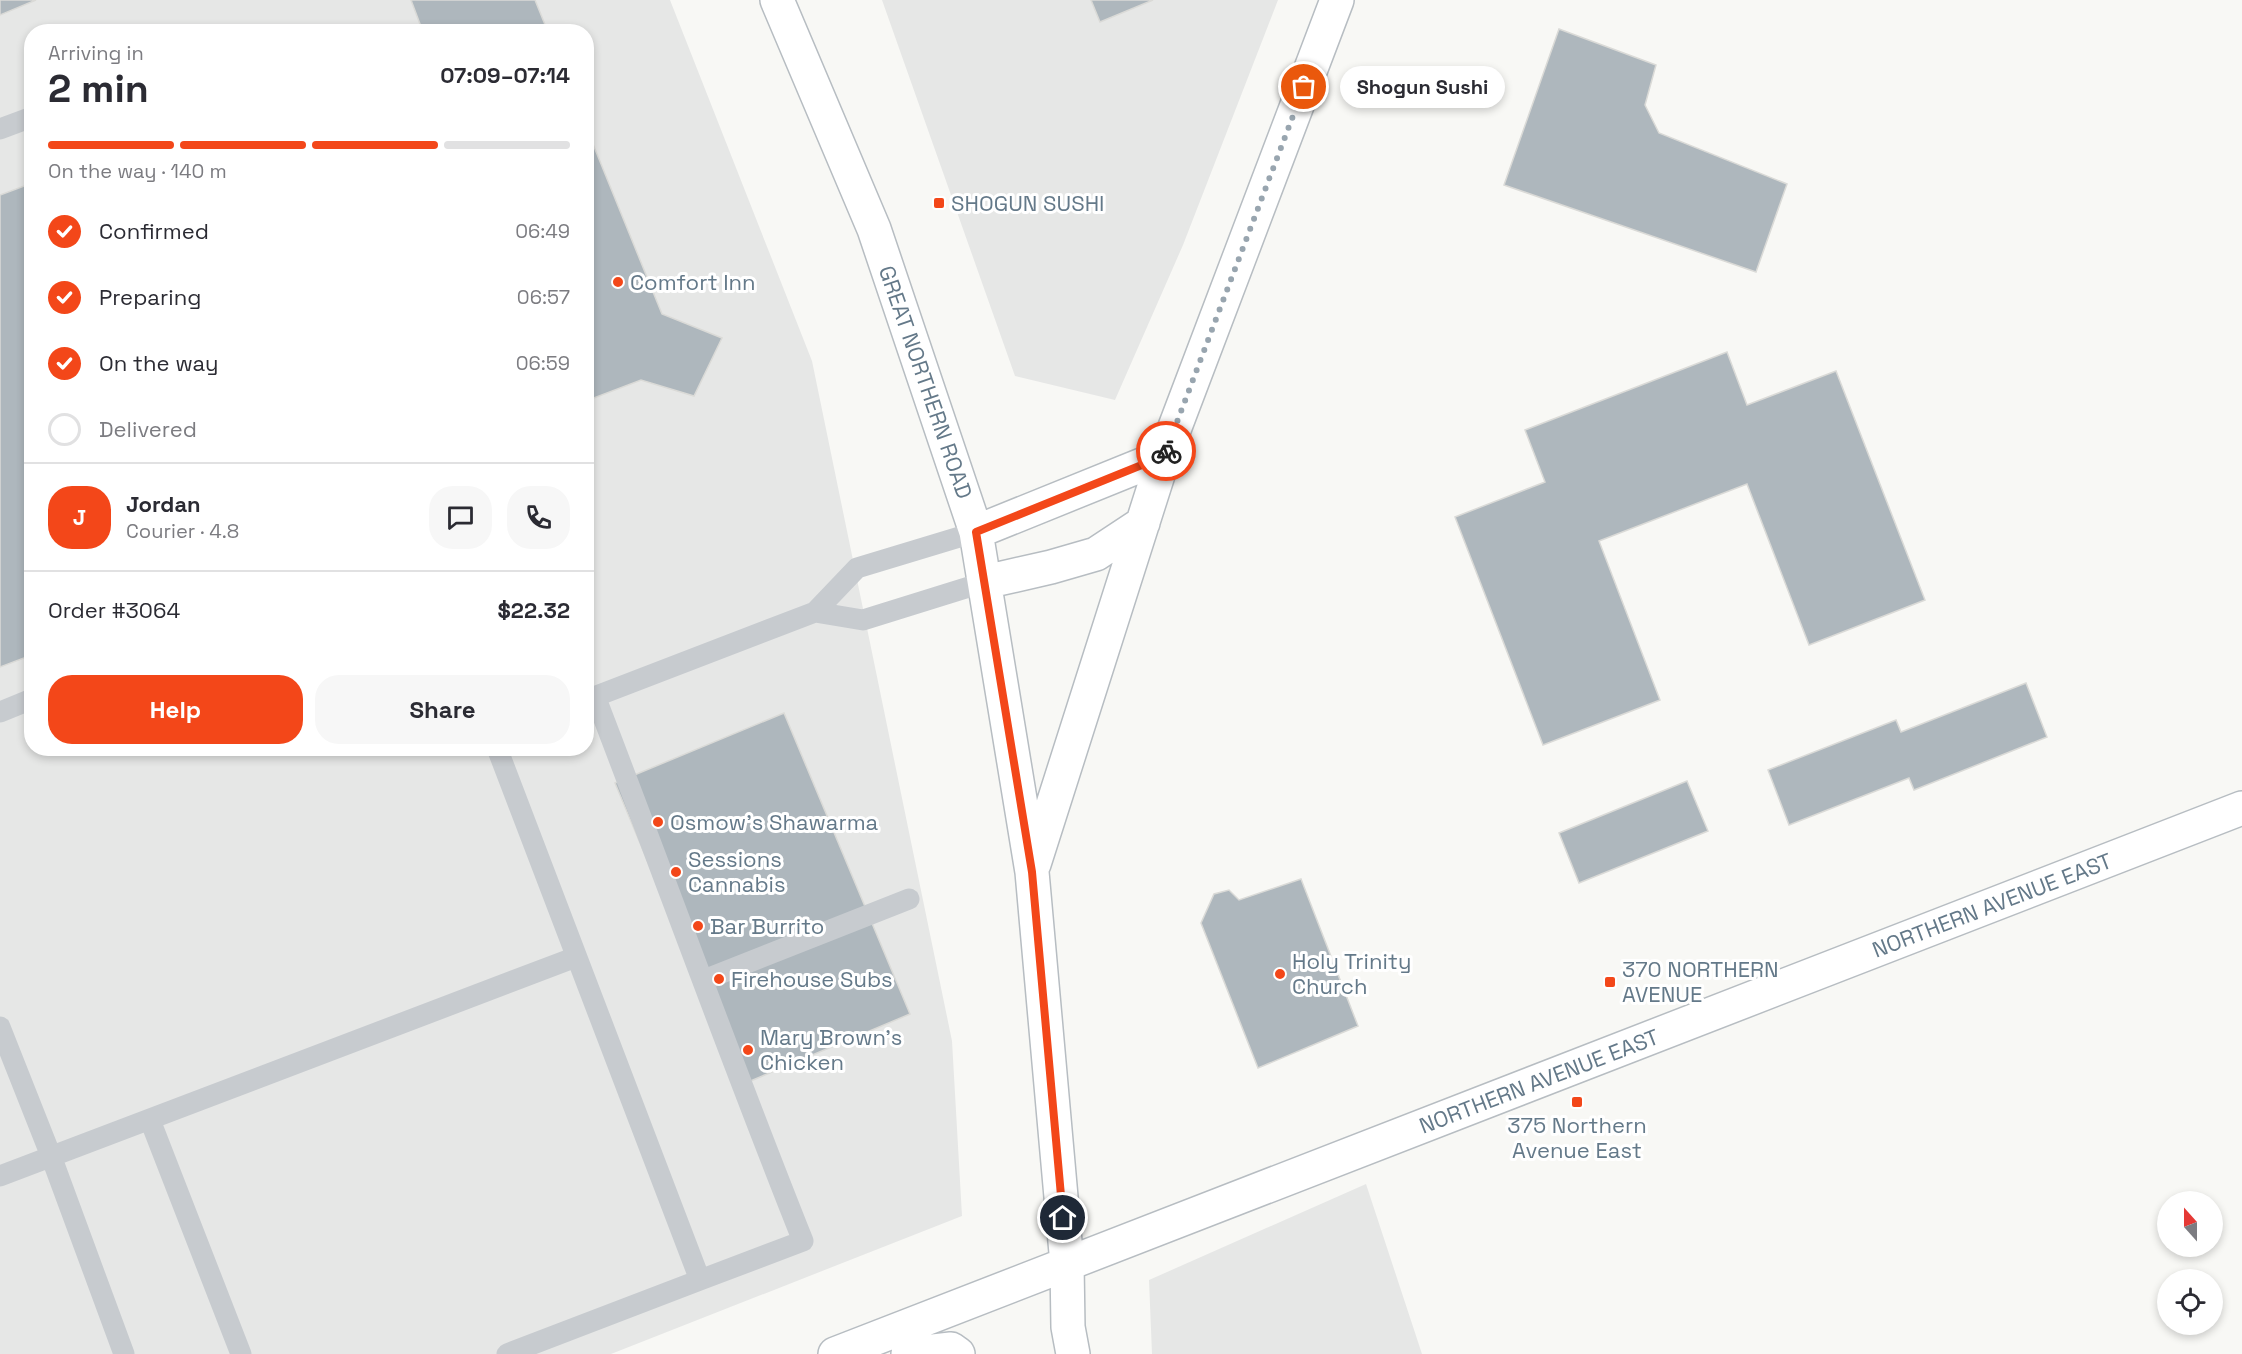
<!DOCTYPE html>
<html lang="en">
<head>
<meta charset="utf-8">
<style>
  :root { --surface:#fff; --page:#f7f7f7; --text:#2b2b33; --muted:#7c7c81; --line:#e1e1e2; --accent:#f34719 }
  body { margin:0; font-family:"Space Grotesk",sans-serif; background:var(--page); color:var(--text); height:100vh; display:flex; flex-direction:column; font-size:22px; white-space:nowrap }
  * { box-sizing:border-box; margin:0 }
  p { font-size:20px; color:var(--muted) }
  .icon { flex:none; width:33px; height:33px; fill:none; stroke:currentColor; stroke-width:2; stroke-linecap:round; stroke-linejoin:round }
  .map { position:relative; flex:1; overflow:hidden }
  .panel { position:absolute; left:24px; top:24px; width:570px; height:732px; display:flex; flex-direction:column; background:var(--surface); border-radius:24px; box-shadow:0 3px 9px #0003 }
  .panel>* { flex:none }
  .needle { width:39px; rotate:339deg }
  .fabs { position:absolute; left:2157px; top:1191px; display:grid; gap:12px }
  .fabs a { display:grid; place-items:center; width:66px; height:66px; border-radius:50%; background:var(--surface); box-shadow:0 3px 9px #0003; font-size:30px }
  .pin { position:absolute; display:grid; place-items:center; width:51px; height:51px; color:#fff; margin:-26px; border:3px solid #fff; border-radius:50%; box-shadow:0 2px 6px #0007 }
  .courier { position:absolute; display:grid; place-items:center; width:60px; height:60px; margin:-30px; border:4px solid #f34719; border-radius:50%; background:#fff; color:#222; box-shadow:0 2px 8px #0007 }
  .bubble { position:absolute; height:42px; border-radius:21px; background:var(--surface); box-shadow:0 3px 9px #0003; font-size:20px; font-weight:700; line-height:42px; text-align:center }
  .overview em { font-style:normal; font-weight:700 }
  .overview div { display:flex; flex-direction:column-reverse }
  .overview { display:flex; align-items:center; justify-content:space-between; height:102px; padding:0 24px }
  h1 { font-size:39px; font-weight:700; line-height:45px }
  .bar { display:grid; grid-template-columns:repeat(4,1fr); gap:9px 6px; align-content:center; height:72px; padding:0 24px }
  .bar i { height:8px; border-radius:4px; background:var(--line) }
  .bar .on { background:var(--accent) }
  .bar p { grid-column:span 4 }
  .line { display:flex; align-items:center; gap:15px; padding:0 24px; border-top:2px solid var(--line) }
  .line div { flex:1 }
  .round { display:grid; place-items:center; flex:none; width:63px; height:63px; border-radius:24px; background:var(--page) }
  ol { padding:0 24px; list-style:none }
  li { display:flex; align-items:center; gap:18px; height:66px }
  li p { margin-inline-start:auto }
  li .icon { padding:6px; border-radius:50%; background:var(--accent); color:#fff; stroke-width:4 }
  li:last-child { color:var(--muted) }
  li i { width:33px; height:33px; border:3px solid var(--line); border-radius:50% }
  .primary-button { display:flex; gap:12px; margin-top:auto; padding:12px 24px }
  .primary-button a { flex:1; height:69px; border-radius:24px; background:var(--accent); color:#fff; font-size:24px; font-weight:700; line-height:69px; text-align:center }
  .primary-button a+a { background:var(--page); color:var(--text) }
  .map>svg:first-child { display:block }
</style>
</head>
<body>
<div class="map">
<svg width="2242" height="1354" viewBox="0 0 2242 1354">
  <rect width="100%" height="100%" fill="#f8f8f5"/>
  <path fill="#e6e7e6" fill-rule="evenodd" d="M0,0h670l142,361 140,680 10,175 -351,138h-611zM32,32h554v716h-554z
    M882,0h396l-95,245 -68,155 -100,-24z
    M1366,1184l56,170h-270l-3,-74z"/>
  <path fill="#aeb7bd" stroke="#dadad7" stroke-width="1.5" d="M0,0h36l-36,15z
    M411,0h124l13,32h-125z
    M1091,0h62l-53,22z
    M1559,29l97,36 -11,40 14,28 128,51 -31,88 -252,-87z
    M586,127l76,187 60,24 -28,58 -53,-16 -55,21z
    M32,183v472l-32,12v-472z
    M1727,352l20,53 89,-34 89,229 -116,45 -62,-161 -148,57 61,159 -117,45 -88,-228 90,-35 -20,-52z
    M2026,683l21,54 -133,53 -5,-12 -120,47 -21,-55 128,-50 5,12z
    M784,713l126,301 -169,71 -126,-302z
    M1687,781l21,50 -129,52 -20,-50z
    M1301,879l57,147 -100,42 -57,-145 13,-29 15,-4 10,10z"/>
  <g fill="none" stroke-linecap="round" stroke-linejoin="round">
    <g stroke="#b7bdc2" stroke-width="36">
      <path id="secondary" d="M777,0l97,229 102,303 56,340 35,392 1,63 5,27
        M976,532l188,-76
        M985,582l66,-15 45,-13 47,-31
        M1034,864l130,-408 173,-456
        M835,1354l1407,-546
        M908,1354l43,-5 7,5"/>
    </g>
    <path stroke="#c7cbcf" stroke-width="21" d="M0,129l32,-12
      M815,612l48,8 122,-38
      M595,696c70,182 136,365 208,545l-103,39
      M586,700l229,-88 42,-44 119,-36
      M0,712l32,-13
      M497,748l203,532 -193,74
      M704,980l205,-81
      M0,1027l51,129 73,198
      M150,1120l91,234
      M0,1176l576,-219"/>
    <use href="#secondary" stroke="#fff" stroke-width="33"/>
  </g>
  <g fill="none" stroke-linecap="round" stroke-linejoin="round">
    <path stroke="#98a5af" stroke-width="6" stroke-dasharray="0 10.8" d="M1166,451l138,-364"/>
    <path stroke="#f34719" stroke-width="8" d="M1063,1218l-31,-346 -56,-340 188,-76 2,-5"/>
  </g>
  <g fill="#f34719" stroke="#fff" stroke-width="2">
    <rect x="933" y="197" width="12" height="12" rx="3"/>
    <circle cx="618" cy="282" r="6"/>
    <circle cx="658" cy="822" r="6"/>
    <circle cx="676" cy="872" r="6"/>
    <circle cx="698" cy="926" r="6"/>
    <circle cx="1280" cy="974" r="6"/>
    <circle cx="719" cy="979" r="6"/>
    <rect x="1604" y="976" width="12" height="12" rx="3"/>
    <circle cx="748" cy="1050" r="6"/>
    <rect x="1571" y="1096" width="12" height="12" rx="3"/>
  </g>
  <g text-anchor="middle" stroke-width="6" stroke-linejoin="round" paint-order="stroke">
    <g font-size="22" fill="#647989" stroke="#fff" text-anchor="start">
      <text x="951" y="211">SHOGUN SUSHI</text>
      <text x="630" y="290">Comfort Inn</text>
      <text x="670" y="830">Osmow’s Shawarma</text>
      <text x="688" y="867">Sessions<tspan x="688" dy="25">Cannabis</tspan></text>
      <text x="710" y="934">Bar Burrito</text>
      <text x="1292" y="969">Holy Trinity<tspan x="1292" dy="25">Church</tspan></text>
      <text x="1622" y="977">370 NORTHERN<tspan x="1622" dy="25">AVENUE</tspan></text>
      <text x="731" y="987">Firehouse Subs</text>
      <text x="760" y="1045">Mary Brown’s<tspan x="760" dy="25">Chicken</tspan></text>
      <text x="1577" y="1133" text-anchor="middle">375 Northern<tspan x="1577" dy="25">Avenue East</tspan></text>
    </g>
    <g font-size="22" fill="#647989" stroke="#fff">
      <text transform="translate(926 382) rotate(71)" y="8">GREAT NORTHERN ROAD</text>
      <text transform="translate(1992 905) rotate(-21)" y="8">NORTHERN AVENUE EAST</text>
      <text transform="translate(1539 1081) rotate(-21)" y="8">NORTHERN AVENUE EAST</text>
    </g>
  </g>
</svg>
<div class="fabs">
<a><svg class="needle" viewBox="-14 -14 28 28"><path d="M0-13l5 13h-10z" fill="#e53935"/><path d="M0 13l5-13h-10z" fill="#7c7c81"/></svg></a>
<a><svg class="icon" aria-label="locate" viewBox="0 0 24 24"><circle cx="12" cy="12" r="6"/><path d="M12 2v4M12 18v4M2 12h4M18 12h4"/></svg></a>
</div>
<div class="pin" style="left:1304px;top:87px;background:#ea580c"><svg class="icon" aria-label="bag" viewBox="0 0 24 24"><path d="M5 8h14l-1 12H6zM9 8a3 3 0 0 1 6 0"/></svg></div>
<div class="pin" style="left:1063px;top:1218px;background:#1f2937"><svg class="icon" aria-label="home" viewBox="0 0 24 24"><path d="M3 11l9-7 9 7M6 9v11h12V9"/></svg></div>
<div class="courier" style="left:1166px;top:451px"><svg class="icon" aria-label="bike" viewBox="0 0 24 24"><circle cx="6" cy="16" r="4"/><circle cx="18" cy="16" r="4"/><path d="M6 16l4-8h5l3 8M10 8l3 8H6M13 5h3"/></svg></div>
<div class="bubble" style="left:1340px;top:66px;width:165px">Shogun Sushi</div>
<section class="panel">
<div class="overview"><div><h1>2 min</h1><p>Arriving in</p></div><em>07:09–07:14</em></div>
<div class="bar"><i class="on"></i><i class="on"></i><i class="on"></i><i></i><p>On the way · 140 m</p></div>
<ol>
<li><svg class="icon" aria-label="check" viewBox="0 0 24 24"><path d="M5 12l5 5 9-10"/></svg>Confirmed<p>06:49</p></li>
<li><svg class="icon" aria-label="check" viewBox="0 0 24 24"><path d="M5 12l5 5 9-10"/></svg>Preparing<p>06:57</p></li>
<li><svg class="icon" aria-label="check" viewBox="0 0 24 24"><path d="M5 12l5 5 9-10"/></svg>On the way<p>06:59</p></li>
<li><i></i>Delivered</li>
</ol>
<div class="line" style="height:108px"><b class="round" style="background:var(--accent);color:#fff">J</b><div><b>Jordan</b><p>Courier · 4.8</p></div><a class="round"><svg class="icon" aria-label="chat" viewBox="0 0 24 24"><path d="M4 5h16v11H9l-5 4z"/></svg></a><a class="round"><svg class="icon" aria-label="phone" viewBox="0 0 24 24"><path d="M5 4h4l2 5-3 2q2 4 5 5l2-3 5 2v4C11 20 4 13 5 4z"/></svg></a></div>
<div class="line" style="height:78px"><div>Order #3064</div><b>$22.32</b></div>
<div class="primary-button"><a>Help</a><a>Share</a></div>
</section>
</div>
</body>
</html>
